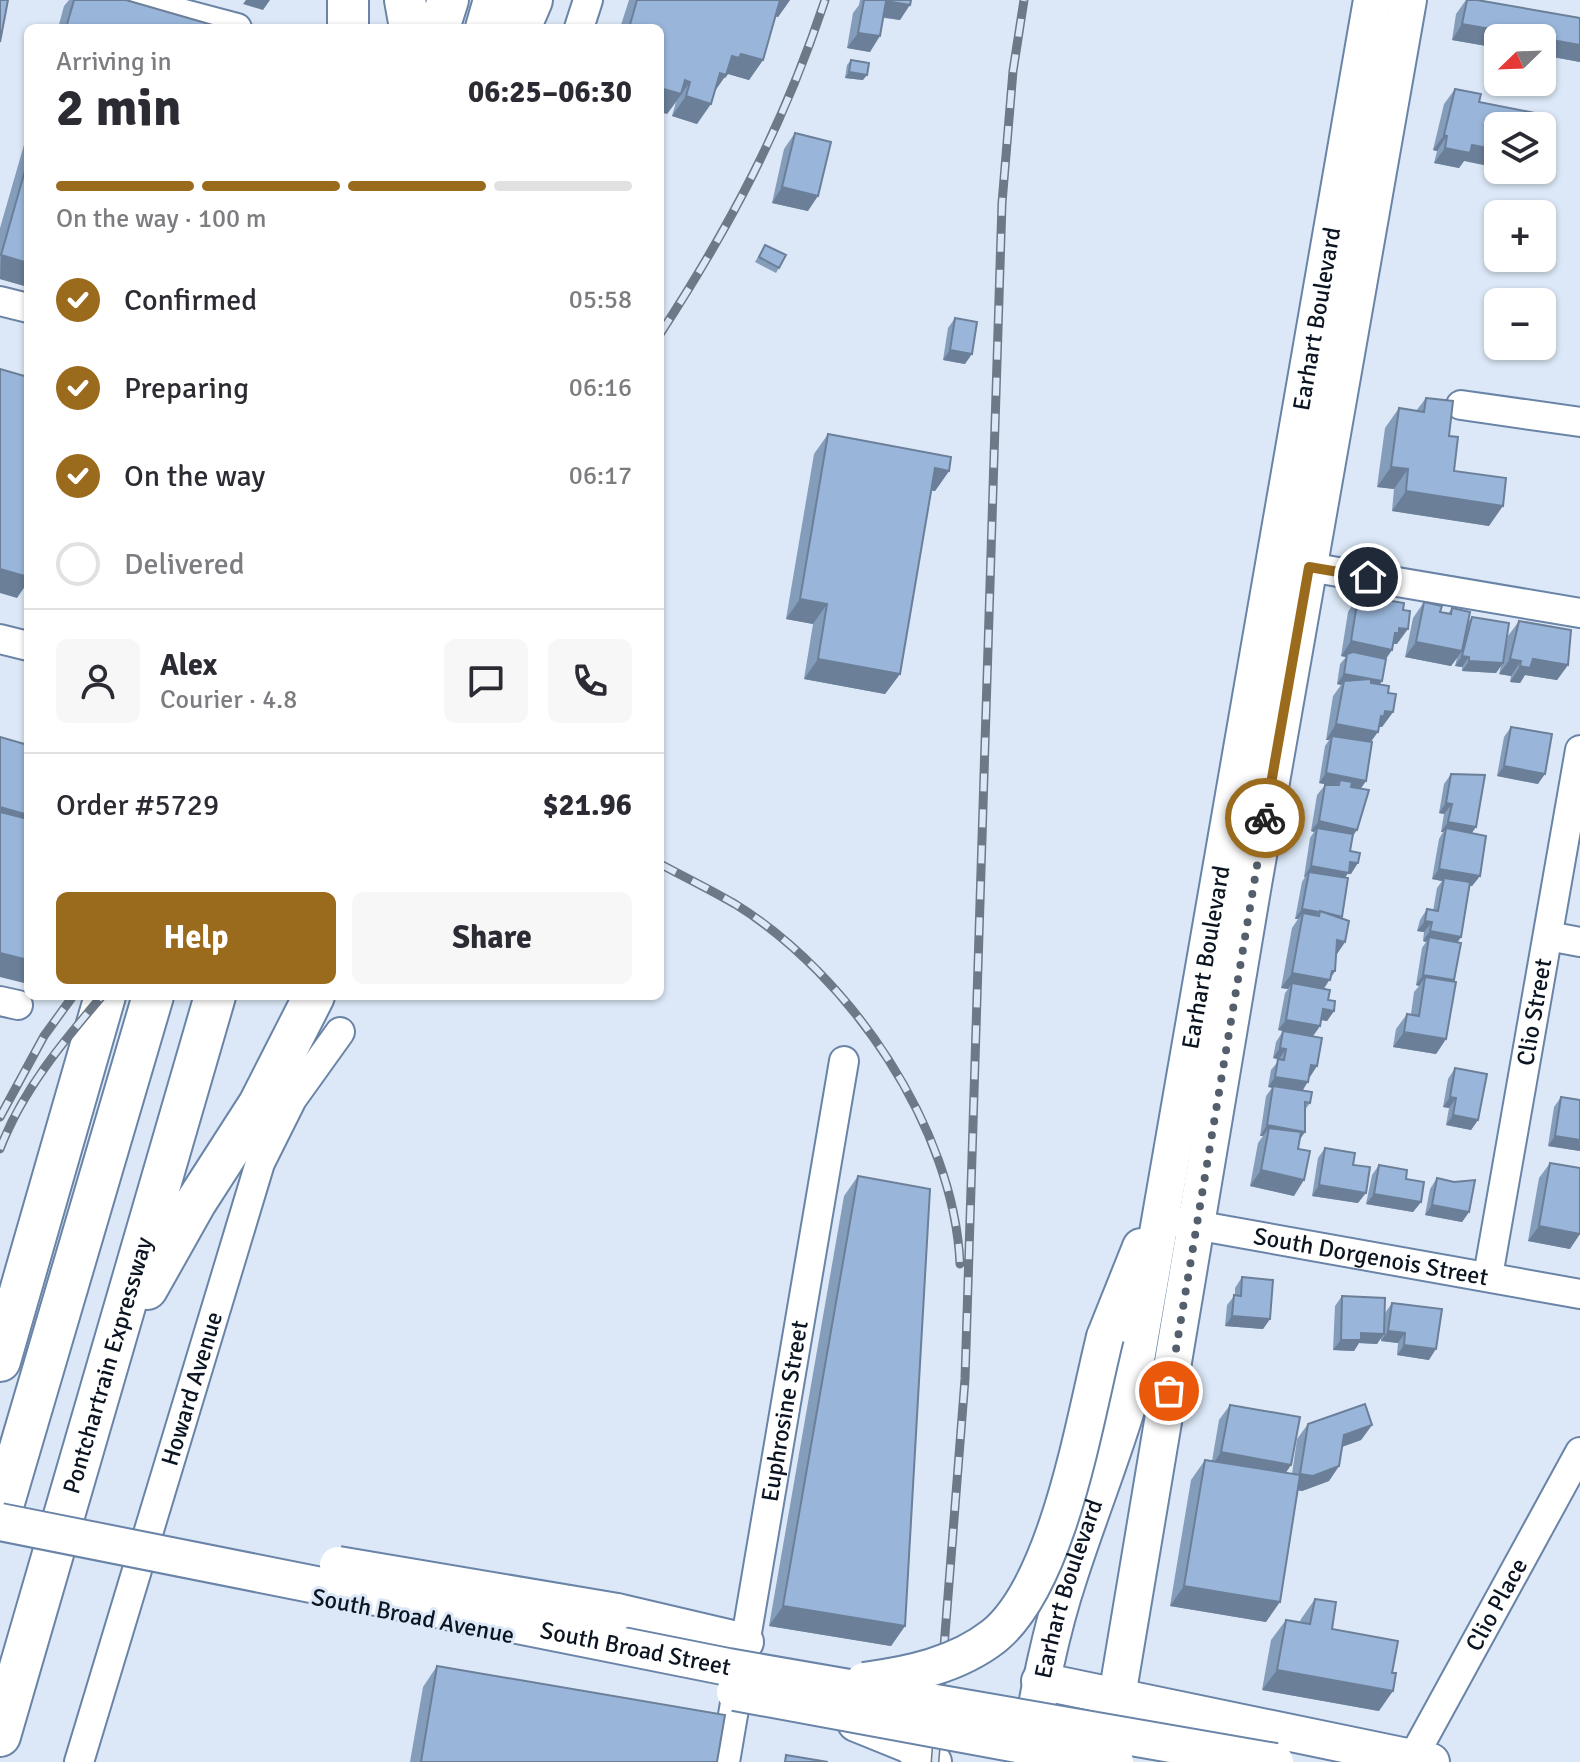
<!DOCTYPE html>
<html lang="en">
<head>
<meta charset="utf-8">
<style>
  :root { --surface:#fff; --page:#f7f7f7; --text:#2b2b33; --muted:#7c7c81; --line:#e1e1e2; --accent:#9b6b1d }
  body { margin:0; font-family:Signika,sans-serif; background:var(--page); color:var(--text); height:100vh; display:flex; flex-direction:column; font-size:30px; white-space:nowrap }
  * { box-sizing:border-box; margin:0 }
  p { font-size:26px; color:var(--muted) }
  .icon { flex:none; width:44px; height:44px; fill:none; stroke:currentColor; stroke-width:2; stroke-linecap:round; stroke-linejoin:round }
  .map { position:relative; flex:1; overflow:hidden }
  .details { position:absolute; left:24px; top:24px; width:640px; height:976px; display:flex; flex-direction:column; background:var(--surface); border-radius:12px; box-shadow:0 2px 6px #0004 }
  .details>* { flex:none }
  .needle { width:52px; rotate:247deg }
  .fabs { position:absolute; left:1484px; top:24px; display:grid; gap:16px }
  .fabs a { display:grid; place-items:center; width:72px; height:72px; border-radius:12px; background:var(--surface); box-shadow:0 2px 6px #0004; font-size:40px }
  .pin { position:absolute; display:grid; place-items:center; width:68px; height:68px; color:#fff; margin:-34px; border:4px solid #fff; border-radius:50%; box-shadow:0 2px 8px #0007 }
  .courier { position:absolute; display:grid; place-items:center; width:80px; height:80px; margin:-40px; border:6px solid #9b6b1d; border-radius:50%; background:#fff; color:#222; box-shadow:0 2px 10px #0007 }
  .overview em { font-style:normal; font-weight:800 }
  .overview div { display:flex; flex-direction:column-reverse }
  .overview { display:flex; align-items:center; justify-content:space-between; height:136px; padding:0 32px }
  h1 { font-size:52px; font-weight:800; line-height:60px }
  .bar { display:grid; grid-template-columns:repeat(4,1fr); gap:12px 8px; align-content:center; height:96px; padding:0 32px }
  .bar i { height:10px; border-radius:6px; background:var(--line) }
  .bar .on { background:var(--accent) }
  .bar p { grid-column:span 4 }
  .line { display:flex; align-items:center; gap:20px; padding:0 32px; border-top:2px solid var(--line) }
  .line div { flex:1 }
  .round { display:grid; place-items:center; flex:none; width:84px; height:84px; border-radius:12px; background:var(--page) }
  ol { padding:0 32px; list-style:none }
  li { display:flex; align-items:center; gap:24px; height:88px }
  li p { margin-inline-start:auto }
  li .icon { padding:8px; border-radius:50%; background:var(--accent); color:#fff; stroke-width:4 }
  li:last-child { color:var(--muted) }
  li i { width:44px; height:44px; border:4px solid var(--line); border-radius:50% }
  .cta { display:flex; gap:16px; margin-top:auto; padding:16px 32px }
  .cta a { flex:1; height:92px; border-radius:12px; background:var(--accent); color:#fff; font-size:32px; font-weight:800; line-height:92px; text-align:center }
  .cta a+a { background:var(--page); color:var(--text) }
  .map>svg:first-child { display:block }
</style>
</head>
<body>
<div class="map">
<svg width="1580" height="1762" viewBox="0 0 1580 1762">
  <rect width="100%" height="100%" fill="#dce8f7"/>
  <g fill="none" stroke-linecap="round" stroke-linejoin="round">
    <g stroke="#6984a7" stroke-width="32">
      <g id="minor">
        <path d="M131,0l106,28"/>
        <path d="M579,28l9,-28"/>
        <path d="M0,301l28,7"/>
        <path d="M1461,405l119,17"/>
        <path d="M1291,564l289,49"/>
        <path d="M0,639l28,7"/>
        <path d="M1548,936l32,6"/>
        <path d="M0,1001l18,4"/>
        <path id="s1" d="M1178,1222l402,72"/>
        <path id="s2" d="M1488,1276l92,-526"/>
        <path id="s3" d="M1412,1759l168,-307"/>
        <path id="s4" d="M79,1762l181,-599 32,-64 48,-67"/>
        <path id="s5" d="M725,1762l119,-701"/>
      </g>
    </g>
    <g stroke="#6984a7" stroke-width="40">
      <g id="major">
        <path d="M1105,1337l36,-90"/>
        <path d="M617,1612l128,30"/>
        <path d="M1040,1681l391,81"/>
        <path d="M856,1723l52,21 25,18"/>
        <path id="s6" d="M1029,1750c10,-58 21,-117 40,-174 19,-59 42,-116 60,-176l243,-1400"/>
        <path d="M1106,1762l146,-872 156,-890"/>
      </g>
    </g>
    <g stroke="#6984a7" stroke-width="44">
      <g id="highway">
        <path d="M405,0l5,28"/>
        <path d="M439,28l9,-28"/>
        <path d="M486,28l8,-28"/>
        <path d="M520,28l12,-28"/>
        <path d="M147,1289l49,-87 63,-98 55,-108"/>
        <path d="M0,1361l105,-365"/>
        <path d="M0,1516l153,-520"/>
        <path id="s7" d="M0,1736l215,-740"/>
      </g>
    </g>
    <use href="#minor" stroke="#fff" stroke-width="28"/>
    <use href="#major" stroke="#fff" stroke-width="36"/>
    <use href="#highway" stroke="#fff" stroke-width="40"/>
    <g stroke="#6e7987" stroke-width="9">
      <path id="rail" d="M660,334c71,-109 124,-210 165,-334
        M660,864c25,13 51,26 75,40 115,71 219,224 225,360
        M0,1117l44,-81 29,-40
        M0,1149c22,-58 62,-106 102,-153
        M935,1762l30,-383 37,-1176 11,-132 11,-71"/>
    </g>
    <use href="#rail" stroke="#dce8f7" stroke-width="6" stroke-dasharray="18" stroke-linecap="butt"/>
    <g stroke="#6984a7" stroke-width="40" stroke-linecap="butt">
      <g id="major-bridge">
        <path id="s8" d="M0,1522l728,145 547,95"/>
        <path d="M338,1565l279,47"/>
        <path d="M864,1681c45,-6 93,-16 130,-45 65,-53 91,-219 111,-299"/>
        <path d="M735,1692l380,70"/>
      </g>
    </g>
    <g stroke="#6984a7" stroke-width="44" stroke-linecap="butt">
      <path id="highway-bridge" d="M348,0v28"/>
    </g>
    <use href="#major-bridge" stroke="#fff" stroke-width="36"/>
    <use href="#highway-bridge" stroke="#fff" stroke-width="40"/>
  </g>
  <path fill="#849dbb" d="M69,0h57l97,28h-165l6,-22z
    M629,0h161l-12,17 -3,-1 -12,44 -14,20 -21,-6 -3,4h-1l-10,14 -17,32 -25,-8 4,-14 -9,12 -7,-86h-40z
    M860,0h51l-11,20 -16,-2 -14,34 -23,-4 6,-35 6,-8z
    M1466,0h11l103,18v44l-38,-7 -44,-17v10l-46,-8 4,-26z
    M851,60l12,20 -18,-2 2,-13z
    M1455,89l9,72 -5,7 -25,-5 3,-12 -4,-1 11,-46z
    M28,131v156l-28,-8v-51z
    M795,133l13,78 -36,-8 12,-54z
    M765,245l14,23 -3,5 -21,-11z
    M955,318l10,46 -22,-4 5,-32z
    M1426,398l23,38 5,35 35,55 -97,-15 2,-22 -17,-2 8,-59 14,-20 17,3z
    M828,434l121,37 -14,20 -4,-1 -31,184 -15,20 -81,-15 9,-55 -27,-5 28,-165z
    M1358,597l27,3 12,44h-4l-1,6 -6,9 -4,22 -2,3 8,9 5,19 -11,15h-3l-8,15 -5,39 -5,7 -11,63 1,23 -3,-1 -3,5 -4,40 4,24 -9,13 -1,16 -11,18 10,22 -7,10 -6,-1 -1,6 -7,10 -35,-6 7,-37 3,-4 -7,-1 11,-60 6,-9h-3l7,-37 3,-5h-1l6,-39 4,-6 -3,-1 6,-36 8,-10h3l-9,-2 6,-37 4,-6h-3l7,-44 8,-11 -4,-1 3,-20 6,-7 -5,-1 7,-44z
    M1424,602l16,10 8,2 4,-6 16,14 4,-5 33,33 3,-14 11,-15 49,44 -11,15 -32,-5 -5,8 -10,-1 1,-6 -12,-2 2,-8 -5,7 -34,-2v-4l-7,-1 2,-8 -6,8 -46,-9 8,-39z
    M1511,727l27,57 -41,-8 7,-39z
    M1451,774l25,53 -5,6 9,43 -8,10h-2l-9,51 -4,6 -3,37 -8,59 -10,15 -43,-7 3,-18 11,-15h4l3,-22 5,-6 -3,-1 6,-37 4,-6 -3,-1 1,-9 -7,-1 3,-11 7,-11 6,2 4,-23 5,-7 -10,-2 7,-40 4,-7h-2l3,-18 -5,-1 5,-29z
    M1283,1031l34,35 -8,10 -6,15 7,12 -5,7v22l-5,6 -2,11 -4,47 -44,-10 8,-43 5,-7h-3l6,-40 6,-8 -4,-1 3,-17 8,-10 -6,-2 3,-16z
    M1455,1068l23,52 -7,10 -25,-5 3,-17 -6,-1 5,-28z
    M1561,1097l19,3v51l-32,-5 6,-39z
    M1325,1148l28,17 5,38 -46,-7 6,-38z
    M1550,1163l20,86 -42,-8 11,-63z
    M1379,1165l42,37 -8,10 -47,-8 6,-29z
    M858,1176l47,450 -14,20 -122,-20 75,-430z
    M1437,1178l32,34 -7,10 -37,-7 5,-26z
    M1242,1277l28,42 -7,10 -38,-3 2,-21 8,-10v-7z
    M1342,1296l43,17 7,-10 37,57 -32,-5 1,-12 -17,-2v-4l-4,7 -18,-1 -5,8 -21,-1 2,-44z
    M1230,1405l61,60 -6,8 7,1 5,-35 11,-15 64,1 -11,15 -19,7 -3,19 -10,15 -27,10 -4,-1 -32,132 -96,-16 21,-126 14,-20 7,1 7,-41z
    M1315,1599l17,30 47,82 -117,-21 9,-50 15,-20 14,2 1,-3z
    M437,1666l280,96h-307l13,-75z"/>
  <path fill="#6b7f99" d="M246,0h24l-7,10 -20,-6z
    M777,0h13l-12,17 -10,-3z
    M886,1l24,4 -10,15 -24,-4z
    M1462,24l78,14h-42v10l-46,-8z
    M858,33l22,3 -10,16 -23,-4z
    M1542,38l38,7v17l-38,-7z
    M741,54l22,6 -14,20 -21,-6 -3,4h-1l-12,17 -6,-2 26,-37z
    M849,72l18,3 -4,5 -18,-2z
    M685,80l5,2 -23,32 -7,-2v-24z
    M686,96l25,8 -14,20 -25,-8z
    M1444,135l3,1 -10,15 -4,-1z
    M1472,145l26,5v18l-34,-7 -5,7 -25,-5 11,-15z
    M782,187l36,9 -10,15 -36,-8z
    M1,255l27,8v24l-28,-8z
    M950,350l22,4 -7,10 -22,-4z
    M1391,467l17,2 -14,20 -17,-2z
    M935,468l14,3 -14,20 -14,-2z
    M1406,491l97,15 -14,20 -97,-15z
    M0,569l28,8v5l-11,16 -17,-5z
    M800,599l27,5 -14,20 -27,-5z
    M1399,628l9,1 -11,15 -6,-1 -7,5z
    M1351,641l41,9 -11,15 -34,-11 -1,3 -5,-1z
    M1416,642l46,9 -11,15 -46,-9z
    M1462,656l7,1 -7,10 -7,-1z
    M818,659l82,15 -15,20 -81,-15z
    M1510,659l11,2 -10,15 -12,-2z
    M1533,659l35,6 -11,15 -32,-5 -5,8 -10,-1 10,-16z
    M1469,661l34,2 -7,10 -34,-2z
    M1344,674l38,7 -7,10 -31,-10 -3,4 -4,-1z
    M1385,711l8,1 -11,15 -5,-1 1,6 -11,15 -35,-11 -3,4h-3l10,-16z
    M1504,766l41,8 -7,10 -41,-8z
    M1326,773l40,8 -7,10 -20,-6 1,-5 -4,6 -17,-3z
    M1446,803l6,1 -8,10 -5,-1z
    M0,807l28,8v24l-28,-8z
    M1319,821l38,9 -7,10 -33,-12 -3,4 -3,-1z
    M1448,822l28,5 -7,10 -23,-9 -3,4h-2z
    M1350,862l8,1 -7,11 -3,-1 -7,10 -32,-11 -4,5h-1l7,-11z
    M1439,869l41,7 -8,10 -28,-4v-4l-2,3 -10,-2z
    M1302,909l17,3 -7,10 -9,-9 -5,6h-3z
    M1425,921l7,1 -8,10 -7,-1z
    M1430,931l31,6 -7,10 -25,-10 -3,5 -3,-1z
    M1337,940l8,2 -10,15z
    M0,953l28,7v24l-28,-7z
    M1332,971h3l-16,24 -27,-12 -4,6 -7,-1 11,-15z
    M1423,975l31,5 -7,11 -22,-14 -6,9 -3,-1z
    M1323,1009l11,2 -7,10 -11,-2z
    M1286,1020l34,6 -7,10 -35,-6z
    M1404,1032l42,7 -10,15 -43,-7z
    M1280,1048l6,1 -7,10 -6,-1z
    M1311,1065l6,1 -7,11 -6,-1z
    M1275,1077l33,5 -7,10 -33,-5z
    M1450,1097l6,1 -7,10 -6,-1z
    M1453,1115l25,5 -7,10 -25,-5z
    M1267,1125l38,7 -7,10 -29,-14 -6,8h-3z
    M1555,1136l25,4v11l-32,-5z
    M1261,1170l43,10 -10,16 -44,-10z
    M1319,1185l47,8 -8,10 -46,-7z
    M1374,1194l47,8 -8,10 -47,-8z
    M1432,1205l37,7 -7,10 -37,-7z
    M1539,1226l41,8 -10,15 -42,-8z
    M1232,1316l38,3 -7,10 -38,-3z
    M1388,1331l17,2 -7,10 -17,-2z
    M1361,1333l23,1 -7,10 -18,-1 -5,8 -21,-1 8,-10z
    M1404,1345l32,4 -7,11 -32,-5z
    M1372,1425l-11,15 -28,10 11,-15z
    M1221,1452l70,13 -10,15 -70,-13z
    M1339,1466l-10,15 -27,10 -12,-2 10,-15z
    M1184,1586l96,16 -14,20 -96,-16z
    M783,1606l122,20 -14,20 -122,-20z
    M1277,1670l116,21 -14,20 -117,-21z"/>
  <path fill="#99b6da" stroke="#6b7f99" stroke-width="2" d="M0,0h8l-8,42z
    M74,0h52l97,28h-157z
    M637,0h143l-17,60 -22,-6 -2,4 -7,-2 -6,19 -6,-2 -9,31 -25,-8 4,-14 -5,-2 -4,14 -21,-6v-60h-31z
    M864,0h47l-1,5 -24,-4 -6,35 -22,-3z
    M1467,0h10l103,18v27l-118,-21z
    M851,60l18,3 -2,12 -18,-3z
    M1455,89l26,5 -2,8 61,12 -2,12h-40v24l-26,-5 -2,8 -25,-5 2,-12 -3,-1z
    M795,133l36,9 -13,54 -36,-9z
    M28,160v103l-27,-8z
    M765,245l21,10 -7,13 -20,-11z
    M955,318l22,4 -5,32 -22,-4z
    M0,369l28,8v200l-28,-8z
    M1426,398l27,3 -4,35 9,1 -4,34 52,7 -3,28 -97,-15 2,-22 -17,-2 8,-59 25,4z
    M828,434l123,23 -2,14 -14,-3 -35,206 -82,-15 9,-55 -27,-5z
    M1386,596l-1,4 19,3 -1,7 7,1 -2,18 -9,-1v5h-4l-3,17 -41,-9 7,-44z
    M1424,602l18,4 -2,6 11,2 1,-6 18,4 -8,39 -46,-9z
    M1472,617l37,6 -6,40 -34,-2v-4l-7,-1z
    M1519,621l52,9 -3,35 -35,-6 -3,9 -10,-2 1,-5 -11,-2z
    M1353,652l33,7 -4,22 -38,-7 3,-20z
    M1371,679v4l18,3 -1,7 8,1 -3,18 -8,-1 -1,6 -3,-1 -3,16 -42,-8 8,-43z
    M1511,727l41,7 -7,40 -41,-8z
    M1332,736l40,6 -6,39 -40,-8z
    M0,737l28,8v70l-28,-8z
    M1451,774l34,1 -9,52 -28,-5 4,-18 -6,-1z
    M1340,780l12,2 -1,5 18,3 -12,40 -38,-9 6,-36h14z
    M0,812l28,7v141l-28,-7z
    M1317,828l36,6 -3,17 10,2 -2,10 -8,-1 -1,11 -38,-7z
    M1446,828l40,8 -6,40 -41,-7z
    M1309,872l39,6 -6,39 -22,-6 -1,1 -17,-3z
    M1444,878l26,4 -9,55 -31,-6 2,-9 -7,-1 2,-12 11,2z
    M1320,911l29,10 -4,21 -8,-2 -2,31h-3l-2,9 -38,-7 11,-60 16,3z
    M1429,937l32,6 -7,37 -31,-5z
    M1425,977l31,5 -10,57 -42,-7 3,-18 12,2z
    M1292,983l38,7 -2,10 7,1 -1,10 -11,-2 -3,17 -34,-6z
    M1283,1031l39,7 -5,28 -6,-1 -3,17 -33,-5 3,-18 6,1 2,-11 -6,-1z
    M1455,1068l32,6 -9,46 -25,-5 3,-17 -6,-1z
    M1273,1086l39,6 -2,11 -5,-1v30l-38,-7z
    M1561,1097l19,3v40l-25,-4z
    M1269,1128l32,4 -3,17 12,2 -6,29 -43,-10z
    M1325,1148l30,5 -2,12 17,2 -4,26 -47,-8z
    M1550,1163l30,5v66l-41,-8z
    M1379,1165l28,5 -1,9 18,3 -3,20 -47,-8z
    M858,1176l72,13 -25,437 -122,-20z
    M1437,1178l17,4 21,-2 -6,32 -37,-7z
    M1242,1277l31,3 -3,39 -38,-3 2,-21 7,1z
    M1342,1296l43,2 -1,36 -23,-1v7h-20z
    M1392,1303l50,6 -6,40 -32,-4 1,-12 -17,-2z
    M1365,1404l7,21 -28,10 -5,31 -26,10 -13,-2 8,-50z
    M1230,1405l70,12 -9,48 -70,-13z
    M1205,1460l95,15 -20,127 -96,-16z
    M1315,1599l21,3 -4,27 66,12 -6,32h4l-3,18 -116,-21 9,-50 24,4z
    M437,1666l288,49 -8,47h-296z
    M786,1755l42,7h-43z"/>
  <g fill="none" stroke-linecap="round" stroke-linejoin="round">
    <path stroke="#545f6d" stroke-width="8" stroke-dasharray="0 14.4" d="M1169,1391l96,-573"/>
    <path stroke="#9b6b1d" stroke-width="10" d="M1265,818l44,-251 59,10"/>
  </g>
  <g text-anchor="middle" stroke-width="6" stroke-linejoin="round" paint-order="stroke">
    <g font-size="24" fill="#0b1522" stroke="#dce8f7">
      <text dy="8" stroke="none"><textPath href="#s6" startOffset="1462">Earhart Boulevard</textPath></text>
      <text dy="8" stroke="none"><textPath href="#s6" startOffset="814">Earhart Boulevard</textPath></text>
      <text dy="8" stroke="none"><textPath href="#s2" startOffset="268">Clio Street</textPath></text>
      <text dy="8" stroke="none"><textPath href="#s1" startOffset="196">South Dorgenois Street</textPath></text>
      <text dy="8" stroke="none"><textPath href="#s7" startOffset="386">Pontchartrain Expressway</textPath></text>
      <text dy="8" stroke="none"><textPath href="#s4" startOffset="390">Howard Avenue</textPath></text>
      <text dy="8" stroke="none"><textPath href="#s5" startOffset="356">Euphrosine Street</textPath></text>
      <text dy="8" stroke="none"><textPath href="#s6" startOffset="166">Earhart Boulevard</textPath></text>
      <text dy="8" stroke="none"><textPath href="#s3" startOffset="176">Clio Place</textPath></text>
      <text transform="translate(413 1616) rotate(11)" y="8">South Broad Avenue</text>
      <text dy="8" stroke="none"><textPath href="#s8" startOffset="648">South Broad Street</textPath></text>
    </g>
  </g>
</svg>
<div class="fabs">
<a><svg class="needle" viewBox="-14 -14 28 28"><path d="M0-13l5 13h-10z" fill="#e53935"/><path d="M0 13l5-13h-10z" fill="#7c7c81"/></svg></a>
<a><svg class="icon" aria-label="layers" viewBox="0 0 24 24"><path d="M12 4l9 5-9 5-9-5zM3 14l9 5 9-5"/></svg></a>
<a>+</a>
<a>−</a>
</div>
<div class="pin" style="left:1169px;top:1391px;background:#ea580c"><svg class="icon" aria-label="bag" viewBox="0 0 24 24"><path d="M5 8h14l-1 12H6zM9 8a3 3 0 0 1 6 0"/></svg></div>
<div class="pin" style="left:1368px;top:577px;background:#1f2937"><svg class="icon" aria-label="home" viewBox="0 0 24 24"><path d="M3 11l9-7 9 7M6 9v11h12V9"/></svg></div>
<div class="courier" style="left:1265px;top:818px"><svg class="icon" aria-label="bike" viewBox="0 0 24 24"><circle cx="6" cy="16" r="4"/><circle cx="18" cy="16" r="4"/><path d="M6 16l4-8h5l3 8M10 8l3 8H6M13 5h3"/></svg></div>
<section class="details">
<div class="overview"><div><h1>2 min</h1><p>Arriving in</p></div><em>06:25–06:30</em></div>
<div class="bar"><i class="on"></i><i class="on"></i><i class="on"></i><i></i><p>On the way · 100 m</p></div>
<ol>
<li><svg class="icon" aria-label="check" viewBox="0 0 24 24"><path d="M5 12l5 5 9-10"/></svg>Confirmed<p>05:58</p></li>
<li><svg class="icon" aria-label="check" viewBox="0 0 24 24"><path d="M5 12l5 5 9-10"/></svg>Preparing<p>06:16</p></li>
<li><svg class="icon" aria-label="check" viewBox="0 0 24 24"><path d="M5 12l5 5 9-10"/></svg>On the way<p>06:17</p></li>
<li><i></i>Delivered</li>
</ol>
<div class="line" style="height:144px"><a class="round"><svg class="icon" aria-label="person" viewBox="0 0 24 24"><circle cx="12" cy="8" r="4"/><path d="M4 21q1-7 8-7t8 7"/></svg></a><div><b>Alex</b><p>Courier · 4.8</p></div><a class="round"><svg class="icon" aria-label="chat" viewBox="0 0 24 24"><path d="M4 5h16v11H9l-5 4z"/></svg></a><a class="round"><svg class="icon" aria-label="phone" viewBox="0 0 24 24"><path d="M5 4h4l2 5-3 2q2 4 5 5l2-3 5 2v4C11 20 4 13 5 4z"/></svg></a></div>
<div class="line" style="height:104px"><div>Order #5729</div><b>$21.96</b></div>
<div class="cta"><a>Help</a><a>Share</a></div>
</section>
</div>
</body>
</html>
